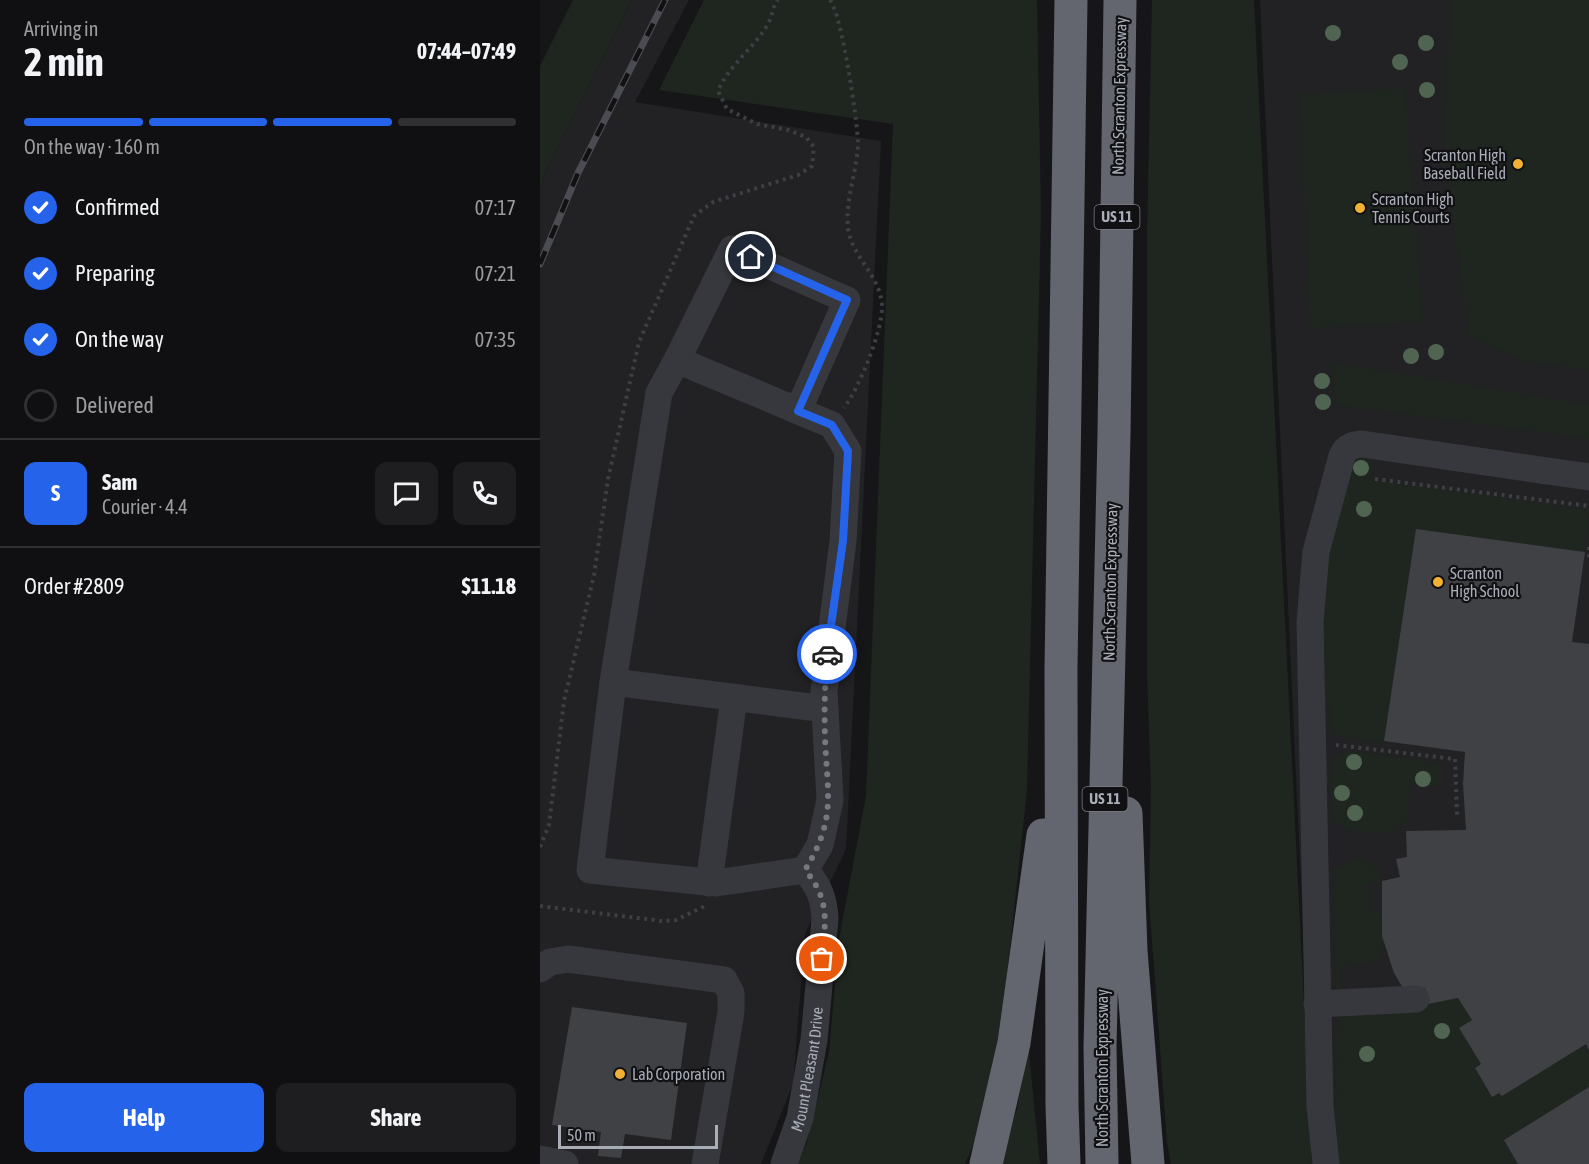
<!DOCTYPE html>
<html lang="en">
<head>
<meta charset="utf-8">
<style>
  :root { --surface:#101012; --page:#1e1e20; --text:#f1f3f6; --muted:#9c9d9f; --line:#303032; --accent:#2563eb }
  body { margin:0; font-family:"Asap Condensed",sans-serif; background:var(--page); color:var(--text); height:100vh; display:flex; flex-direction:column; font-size:22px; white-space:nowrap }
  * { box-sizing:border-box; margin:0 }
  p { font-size:20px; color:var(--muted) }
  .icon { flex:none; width:33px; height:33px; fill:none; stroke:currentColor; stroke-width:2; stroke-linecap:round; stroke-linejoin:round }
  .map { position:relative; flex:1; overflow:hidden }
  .details { display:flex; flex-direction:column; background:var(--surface); width:540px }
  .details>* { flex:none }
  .scale { position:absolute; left:18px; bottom:15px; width:160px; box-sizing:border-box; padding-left:6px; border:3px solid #a8adb8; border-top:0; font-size:16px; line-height:21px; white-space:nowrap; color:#a8adb8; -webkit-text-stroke:4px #111113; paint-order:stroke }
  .pin { position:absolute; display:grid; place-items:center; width:51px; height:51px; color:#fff; margin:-26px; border:3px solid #fff; border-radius:50%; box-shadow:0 2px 6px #0007 }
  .courier { position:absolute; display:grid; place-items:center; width:60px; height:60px; margin:-30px; border:4px solid #2563eb; border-radius:50%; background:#fff; color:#222; box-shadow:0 2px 8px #0007 }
  .overview em { font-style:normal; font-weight:700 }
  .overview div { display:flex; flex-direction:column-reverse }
  .overview { display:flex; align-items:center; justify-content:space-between; height:102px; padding:0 24px }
  h1 { font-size:39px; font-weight:700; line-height:45px }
  .bar { display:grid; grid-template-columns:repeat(4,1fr); gap:9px 6px; align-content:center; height:72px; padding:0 24px }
  .bar i { height:8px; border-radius:4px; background:var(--line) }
  .bar .selected { background:var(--accent) }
  .bar p { grid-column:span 4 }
  .line { display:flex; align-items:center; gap:15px; padding:0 24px; border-top:2px solid var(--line) }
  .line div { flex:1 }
  .round { display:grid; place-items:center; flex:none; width:63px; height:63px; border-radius:12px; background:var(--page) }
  ol { padding:0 24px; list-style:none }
  li { display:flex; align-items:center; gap:18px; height:66px }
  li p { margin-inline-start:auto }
  li .icon { padding:6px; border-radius:50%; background:var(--accent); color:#fff; stroke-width:4 }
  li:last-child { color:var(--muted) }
  li i { width:33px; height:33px; border:3px solid var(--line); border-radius:50% }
  .button { display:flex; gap:12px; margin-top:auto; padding:12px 24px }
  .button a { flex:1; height:69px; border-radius:12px; background:var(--accent); color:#fff; font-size:24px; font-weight:700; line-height:69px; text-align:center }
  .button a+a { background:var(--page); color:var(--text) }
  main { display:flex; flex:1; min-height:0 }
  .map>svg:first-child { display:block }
</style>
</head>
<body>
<main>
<section class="details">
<div class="overview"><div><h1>2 min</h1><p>Arriving in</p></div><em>07:44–07:49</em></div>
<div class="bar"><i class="selected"></i><i class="selected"></i><i class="selected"></i><i></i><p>On the way · 160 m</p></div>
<ol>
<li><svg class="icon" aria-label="check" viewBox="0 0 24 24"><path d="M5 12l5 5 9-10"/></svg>Confirmed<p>07:17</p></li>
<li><svg class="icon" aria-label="check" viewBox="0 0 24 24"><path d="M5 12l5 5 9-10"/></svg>Preparing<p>07:21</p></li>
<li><svg class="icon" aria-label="check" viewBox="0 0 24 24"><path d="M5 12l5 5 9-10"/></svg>On the way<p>07:35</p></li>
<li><i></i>Delivered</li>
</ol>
<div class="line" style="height:108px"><b class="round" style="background:var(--accent);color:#fff">S</b><div><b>Sam</b><p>Courier · 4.4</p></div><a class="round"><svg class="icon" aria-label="chat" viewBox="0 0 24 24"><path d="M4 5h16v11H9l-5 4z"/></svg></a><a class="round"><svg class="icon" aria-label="phone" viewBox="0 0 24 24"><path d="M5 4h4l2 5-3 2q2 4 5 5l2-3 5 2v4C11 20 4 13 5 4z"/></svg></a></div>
<div class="line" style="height:78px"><div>Order #2809</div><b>$11.18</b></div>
<div class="button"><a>Help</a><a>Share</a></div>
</section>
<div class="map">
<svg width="1049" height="1164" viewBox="0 0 1049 1164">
  <rect width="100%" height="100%" fill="#161618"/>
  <path fill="#222225" d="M92,0h57l-54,102 246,39 -35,708 -41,85 -12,150 -32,80h-221v-976l9,-24z
    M720,0h329v1164h-275z"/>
  <path fill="#1e261f" d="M33,0h59l-83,164 -9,24v-122z
    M164,0h333l4,214 -14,576 -26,241 -20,96 -16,37h-167l9,-22 22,-90 10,-113 27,-143 27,-672 -234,-34z
    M612,0h102l58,1164h-141l-4,-22 -18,-242 2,-111 -4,-118v-435z
    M911,0h138v371l-65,-10 -55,-25 -19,-138 -6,-68z
    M865,88l18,234 -113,6 -10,-234z
    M790,362l259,42v35l-252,-34z
    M823,455l8,3v22l218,30 -4,42 -169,-23 -32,214 -46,-7 -8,-10 -1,-23 -8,-6c0,-35 -1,-72 1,-107 1,-27 20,-123 41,-135z
    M809,751l93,12v24l-31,-4 -4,39h-7l-1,9c-18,1 -57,7 -65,-13 -3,-20 -13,-63 15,-67z
    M821,860l19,9v14l-12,-1v30h12l5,37 -7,1 5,11 -41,7 -1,19 6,10 -2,3 -9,-11 -2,-97 2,-22 17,-9z
    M918,998l14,22 -13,8 22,36 -6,5 17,28 7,-4 3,3 84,-52 3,6v37l-85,53 14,24h-179l-3,-26 1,-114 4,-11 60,-2z
    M488,1043l12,121h-42l19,-55z"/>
  <path fill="#404145" d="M876,529l169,23 -13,90 17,2v406l-3,-6 -84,52 -3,-3 -7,4 -17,-29 6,-4 -22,-36 13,-8 -14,-22 -30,6 -3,-16 -19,5 -12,-20 -12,-37v-55l18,-4 -4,-18 11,-2 -1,-26 60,-1 -3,-46 2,-32 -81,-11z
    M32,1007l115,16 -16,117 -46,-6 -4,24 -23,-2 3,-24 -49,-7z
    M1049,1087v77h-71l-14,-24z"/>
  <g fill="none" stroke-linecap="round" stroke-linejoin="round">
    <path stroke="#3d3f44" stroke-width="4" stroke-dasharray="3 4.5" stroke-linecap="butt" d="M290,0c12,15 27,119 28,142 0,27 -13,56 -10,86 4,30 33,48 34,78 1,24 -23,82 -38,102
      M835,479l214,27
      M1049,547v10
      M796,745l119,14 2,57
      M0,847l9,-22 15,-124 30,-126 14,-96 31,-137 55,-126 19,-14 85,-27 14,-9 2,-19 -8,-10 -18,-7 -31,-6 -30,-15 -9,-18c12,-28 38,-44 51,-69 4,-8 3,-15 9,-22
      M0,906l122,15 14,-1 29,-14"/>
    <g stroke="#37383d" stroke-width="27">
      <path d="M137,360l155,65 16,26 -5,90 -19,150 6,109 -10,45 -15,25 -89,13 -126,-13 23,-188 46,-289z"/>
      <path d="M137,360l55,-111 115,51 -49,111"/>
      <path d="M73,682l212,27"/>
      <path d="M169,883l25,-185"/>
      <path d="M0,969l10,-7 18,-3 156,21 7,13v19l-26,152"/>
      <path d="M777,1004l99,-5"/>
      <path d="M0,1159l25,5"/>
      <path id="s1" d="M244,1164l16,-46 14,-78 11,-121c-1,-21 -6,-33 -20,-49"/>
      <path d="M786,1164l-6,-58 -10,-484 6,-70 26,-96c4,-10 11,-11 20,-12l227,33"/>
    </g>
    <path stroke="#63666e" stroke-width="33" d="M586,813l5,138 17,213
      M446,1164l28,-121 29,-208
      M524,1164l-2,-58 -1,-437 10,-669
      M562,1164l-2,-117 14,-613 6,-434"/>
    <g stroke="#4a4c52" stroke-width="7">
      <path id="rail" d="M0,264l38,-91 87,-173"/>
    </g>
    <use href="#rail" stroke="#111113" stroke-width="4.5" stroke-dasharray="14" stroke-linecap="butt"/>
  </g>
  <g fill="#506452">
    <circle cx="793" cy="33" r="8"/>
    <circle cx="886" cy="43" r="8"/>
    <circle cx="860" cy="62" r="8"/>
    <circle cx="887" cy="90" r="8"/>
    <circle cx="896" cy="352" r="8"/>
    <circle cx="871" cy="356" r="8"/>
    <circle cx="782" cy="381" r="8"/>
    <circle cx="783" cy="402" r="8"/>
    <circle cx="821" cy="468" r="8"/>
    <circle cx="824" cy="509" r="8"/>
    <circle cx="814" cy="762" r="8"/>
    <circle cx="883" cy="779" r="8"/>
    <circle cx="802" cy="793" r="8"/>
    <circle cx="815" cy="813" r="8"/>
    <circle cx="902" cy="1031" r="8"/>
    <circle cx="827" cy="1054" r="8"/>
  </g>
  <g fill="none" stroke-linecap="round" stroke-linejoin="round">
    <path stroke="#757880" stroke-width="6" stroke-dasharray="0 10.8" d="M282,959c3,-36 9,-59 -17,-89 32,-52 22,-76 20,-133 -1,-28 0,-55 2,-83"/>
    <path stroke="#2563eb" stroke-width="8" d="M211,257l96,43 -49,111 34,14 16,26 -5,90 -16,113"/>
  </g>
  <g fill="#f2b134" stroke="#111113" stroke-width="2">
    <circle cx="978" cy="164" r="6"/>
    <circle cx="820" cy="208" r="6"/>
    <circle cx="898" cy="582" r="6"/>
    <circle cx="80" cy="1074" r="6"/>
  </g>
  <g text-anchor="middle" stroke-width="4.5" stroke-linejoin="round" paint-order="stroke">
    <g fill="#111113" stroke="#7b7e86" stroke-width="1.5">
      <rect x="554.5" y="205" width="45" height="24" rx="4.5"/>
      <rect x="542.5" y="787" width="45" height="24" rx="4.5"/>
    </g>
    <g font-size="15" font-weight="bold" fill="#a8adb8">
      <text x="577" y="222">US 11</text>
      <text x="565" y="804">US 11</text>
    </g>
    <g font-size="16" fill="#a8adb8" stroke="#111113">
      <text transform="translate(579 96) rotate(-89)" y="6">North Scranton Expressway</text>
      <text transform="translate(570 582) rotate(-89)" y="6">North Scranton Expressway</text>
      <text transform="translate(562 1068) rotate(-90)" y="6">North Scranton Expressway</text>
      <text dy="6" stroke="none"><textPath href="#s1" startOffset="98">Mount Pleasant Drive</textPath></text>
    </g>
    <g font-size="16" fill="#a8adb8" stroke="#111113" text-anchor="start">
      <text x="966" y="161" text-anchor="end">Scranton High<tspan x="966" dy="18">Baseball Field</tspan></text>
      <text x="832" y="205">Scranton High<tspan x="832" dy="18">Tennis Courts</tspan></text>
      <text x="910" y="579">Scranton<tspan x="910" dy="18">High School</tspan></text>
      <text x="92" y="1080">Lab Corporation</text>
    </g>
  </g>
</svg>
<div class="scale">50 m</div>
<div class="pin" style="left:282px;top:959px;background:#ea580c"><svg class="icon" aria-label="bag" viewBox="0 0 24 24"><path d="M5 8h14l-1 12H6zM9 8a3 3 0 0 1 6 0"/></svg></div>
<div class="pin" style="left:211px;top:257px;background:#1f2937"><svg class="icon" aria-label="home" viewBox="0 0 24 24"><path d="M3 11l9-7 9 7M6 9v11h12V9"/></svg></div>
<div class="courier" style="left:287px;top:654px"><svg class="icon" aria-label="car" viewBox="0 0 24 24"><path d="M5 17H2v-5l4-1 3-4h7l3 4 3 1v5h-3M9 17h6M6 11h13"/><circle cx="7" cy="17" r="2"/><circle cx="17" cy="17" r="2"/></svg></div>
</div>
</main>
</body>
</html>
